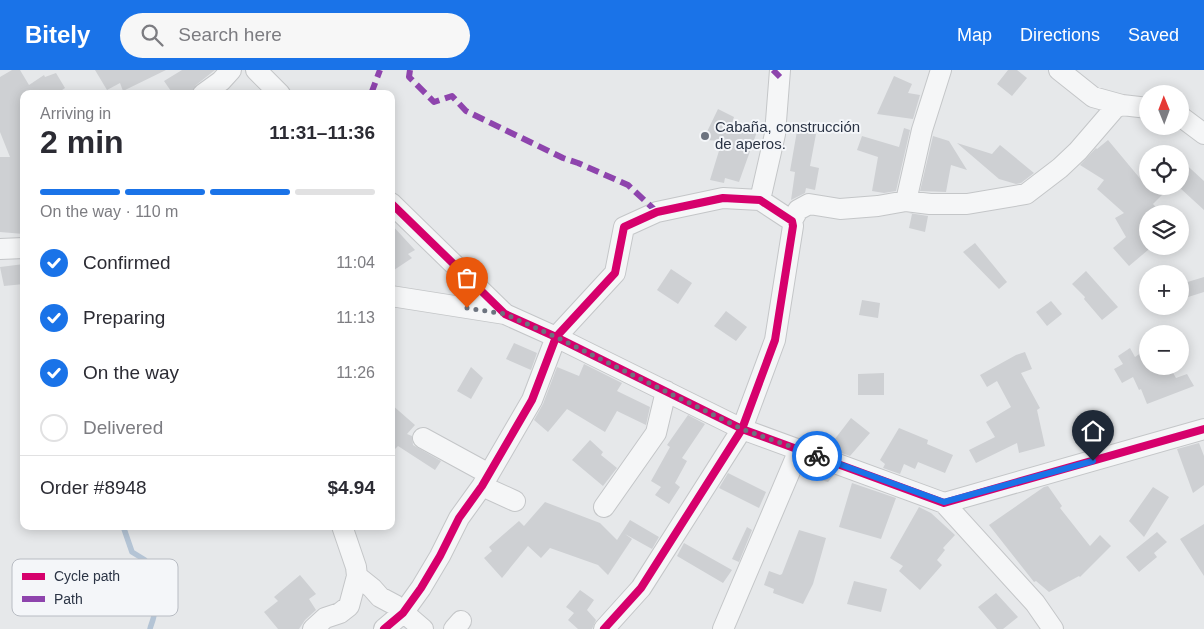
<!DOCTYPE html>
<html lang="en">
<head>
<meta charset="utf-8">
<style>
  :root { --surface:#fff; --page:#f7f7f7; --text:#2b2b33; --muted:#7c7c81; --line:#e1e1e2; --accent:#1a73e8 }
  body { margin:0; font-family:Helvetica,sans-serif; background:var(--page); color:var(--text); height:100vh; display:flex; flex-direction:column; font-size:19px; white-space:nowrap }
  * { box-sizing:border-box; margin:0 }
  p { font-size:16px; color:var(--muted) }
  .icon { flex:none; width:28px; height:28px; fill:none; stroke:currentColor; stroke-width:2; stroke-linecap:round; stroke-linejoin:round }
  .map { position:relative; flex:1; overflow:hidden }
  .panel { position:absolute; left:20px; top:20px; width:375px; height:440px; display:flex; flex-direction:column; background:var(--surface); border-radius:10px; box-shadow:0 2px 12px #0003 }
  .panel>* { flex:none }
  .needle { width:32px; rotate:359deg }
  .buttons { position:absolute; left:1139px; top:15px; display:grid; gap:10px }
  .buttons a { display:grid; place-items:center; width:50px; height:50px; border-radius:50%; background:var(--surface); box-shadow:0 2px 12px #0003; font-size:25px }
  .pin { position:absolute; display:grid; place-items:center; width:42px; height:42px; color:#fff; margin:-51px -21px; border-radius:50% 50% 50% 0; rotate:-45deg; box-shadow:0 0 5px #0007 }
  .pin .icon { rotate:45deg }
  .courier { position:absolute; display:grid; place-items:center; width:50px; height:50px; margin:-25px; border:4px solid #1a73e8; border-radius:50%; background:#fff; color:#222; box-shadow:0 1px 6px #0007 }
  .summary em { font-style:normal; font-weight:700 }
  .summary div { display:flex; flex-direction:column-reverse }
  .summary { display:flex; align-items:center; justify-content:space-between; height:85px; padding:0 20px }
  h1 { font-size:32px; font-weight:700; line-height:38px }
  .bar { display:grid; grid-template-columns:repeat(4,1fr); gap:8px 5px; align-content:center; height:60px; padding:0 20px }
  .bar i { height:6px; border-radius:4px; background:var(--line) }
  .bar .active { background:var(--accent) }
  .bar p { grid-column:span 4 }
  .line { display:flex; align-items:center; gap:12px; padding:0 20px; border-top:1px solid var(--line) }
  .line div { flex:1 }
  ol { padding:0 20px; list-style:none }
  li { display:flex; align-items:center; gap:15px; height:55px }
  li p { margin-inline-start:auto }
  li .icon { padding:5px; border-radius:50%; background:var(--accent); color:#fff; stroke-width:4 }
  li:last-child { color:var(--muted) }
  li i { width:28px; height:28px; border:2px solid var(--line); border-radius:50% }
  header { display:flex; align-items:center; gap:30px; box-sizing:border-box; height:70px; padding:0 25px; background:var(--accent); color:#fff }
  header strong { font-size:24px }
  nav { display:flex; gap:28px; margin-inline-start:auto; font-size:18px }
  .search { width:350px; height:45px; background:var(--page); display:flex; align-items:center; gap:12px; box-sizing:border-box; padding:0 18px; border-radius:28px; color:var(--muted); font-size:19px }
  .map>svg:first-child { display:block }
</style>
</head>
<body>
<header>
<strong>Bitely</strong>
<div class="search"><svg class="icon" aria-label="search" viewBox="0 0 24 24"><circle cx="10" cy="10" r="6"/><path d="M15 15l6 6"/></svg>Search here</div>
<nav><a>Map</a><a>Directions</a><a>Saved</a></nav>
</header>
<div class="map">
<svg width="1204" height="559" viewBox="0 0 1204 559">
  <rect width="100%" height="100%" fill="#e6e8ea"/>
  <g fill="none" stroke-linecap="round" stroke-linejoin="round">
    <path stroke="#b4c4d5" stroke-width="5.5" d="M123,456l9,26 13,8 2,10 -3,5c3,13 10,25 10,39 0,5 -3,10 -4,15"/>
  </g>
  <path fill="#ced0d3" d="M12,0h8l9,15 15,-10 1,2 11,-4 9,15 -9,6h-32v140l-24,-2v-75h10l-10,-25v-55z
    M95,0h71l-43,21 -3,-8 -13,7z
    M182,0h33l-19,15 -5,9h-18l-9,-13z
    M1008,0h9l10,8 -15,18 -15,-12z
    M894,6l18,8 -4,9 12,2 -7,24 -36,-5z
    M718,39l16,8 -2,6 27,3 -20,56 -14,-4 -1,5 -14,-3 12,-39 -19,-1z
    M904,58l6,2 -14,61 -12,2 -12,-2 6,-34 -21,-7 5,-14 37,11z
    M797,61l19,3 -6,32 9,2 -4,22 -9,-2 -1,5 -14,7 4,-28 -5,-1z
    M933,66l16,5 18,29 -16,-5 -5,27 -26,-1z
    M1108,70l40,48 2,-2h21l-18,18 9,10h-14v36l-19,16 -16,-18 13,-11 -11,-19 9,-5 -27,-24 7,-9 -24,-15 16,-17 1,1z
    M957,73l35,11 8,-9 34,28 -13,10 -5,1 -17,-5z
    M1180,89l24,22v29l-24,-22z
    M909,143l19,3 -3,16 -16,-4 3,-14z
    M391,154l24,26 -7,4 4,4 -21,14z
    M975,173l32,39 -8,7 -36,-37z
    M24,194v20l-20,2 -4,-19z
    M671,199l21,14 -14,21 -21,-14z
    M1086,201l32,36 -16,13 -18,-21 1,-2 -13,-13z
    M1204,207v15l-19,6 -4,-14z
    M862,230l18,3 -2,15 -19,-3z
    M1051,231l11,13 -15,12 -11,-14z
    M726,241l21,16 -11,14 -22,-15z
    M514,273l23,10 -6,17 -25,-11z
    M1130,278l5,9 13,-9v18h21l7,12 11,-4 7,12 -47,18 -6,-15 -2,1 -6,-13 -11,6 -8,-14 9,-5 -5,-8z
    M1025,282l7,17 -11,4 19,35 -3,2 8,36 -26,7 -2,-10 -41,20 -7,-13 26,-13 -9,-15 25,-15 -14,-26 -10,6 -7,-12 36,-20z
    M584,294l38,19 -5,8 33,16 -4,18 -29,-14 -12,21 -38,-23 -19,23 -14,-12 9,-16 14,-37 22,9z
    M471,297l12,11 -12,21 -14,-8z
    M884,303v22h-26v-21z
    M391,334l24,21 -8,9 5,2 1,9 28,16 -6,9 -37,-24 -7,7z
    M688,345l17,9 -23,34 5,3 -12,22 5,4 -11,17 -14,-9 6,-8 -10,-6 19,-34 -3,-2z
    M851,348l19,15 -20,23 -22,-8z
    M899,358l29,12 -1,4 26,11 -8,18 -27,-11 -3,7 -11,-5 -4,10 -17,-6 2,-4 -5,-4z
    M590,370l13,12 -2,3 16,13 -14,18 -31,-26z
    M1199,373l5,13v29l-11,8 -16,-44z
    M813,398l21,7 -6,7 -22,-6z
    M728,403l38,19 -7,16 -40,-20z
    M852,413l44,15 -15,41 -42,-12z
    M1048,416l14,20 -2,2 30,38 10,-11 11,11 -31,31 -1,-1 -30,16 -13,-11 -2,1 -45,-57 55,-38z
    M1153,417l16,10 -25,40 -15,-16z
    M545,432l55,21 17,17 13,-20 29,17 -7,12 -27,-15 7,5 -24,36 -10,-10 -48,-17 -9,10 -13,-12 -26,32 -18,-20 8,-7 -3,-4 30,-26 5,5z
    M919,437l12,6 24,22 -12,13 2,2 -8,10 5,5 -22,25 -21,-19 4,-5 -13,-8z
    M1204,454v52l-24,-37z
    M747,457l5,3 -13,32 -7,-3z
    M799,460l27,8 -13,46 -10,20 -30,-11 1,-4 -10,-4 5,-14 11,4 2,-1z
    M1157,462l10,10 -13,11 3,4 -18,15 -13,-15z
    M684,473l48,27 -9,13 -46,-27z
    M300,505l16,19 -7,5 7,11 -11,10 -6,9h-21l-14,-17 14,-11 -4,-4z
    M854,511l33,8 -6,23 -34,-8z
    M580,520l14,10 -7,10 9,10 -4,9h-14l-10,-9 6,-7 -8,-6z
    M996,523l22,24 -15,12h-6l-19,-22z"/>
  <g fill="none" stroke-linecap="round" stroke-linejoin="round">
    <g stroke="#c4c6c8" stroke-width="22">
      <path id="street" d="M256,0l24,24
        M1059,0l34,27 29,8
        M203,24l18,-13 10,-11
        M1180,46l24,18
        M760,130l15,-66 5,-64
        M906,131l16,-71 19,-60
        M391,133l114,111 51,23 186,92 202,74 260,-74
        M792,151l6,-11 11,-6 31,5 38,-3 28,-5 24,3h37l59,-10 34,-26 18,-17 37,-43 7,-3 26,3
        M0,179l24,-1
        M391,226l114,18
        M423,368l66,36
        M482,416l33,15
        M944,433l91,100 18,26
        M604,437l52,-74 10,-42
        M342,456l14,41 1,9 15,12 8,9 15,8 28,24
        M313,559l12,-11 15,-5 9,-7 8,-30
        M384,559l19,-16 18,-25 19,-32 19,-38 23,-32 50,-86 24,-63 59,-64 9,-46 33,-15 66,-14 37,2 32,21 1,5 -18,114 -33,89 -101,159 -37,41
        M454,559l7,-8
        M723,559l76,-179"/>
    </g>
    <use href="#street" stroke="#f5f6f7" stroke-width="20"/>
    <path stroke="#8e44ad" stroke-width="6" stroke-dasharray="12 6" stroke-linecap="butt" d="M410,0l-1,7 25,25 18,-6 14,15 97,47 15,5 50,22 29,27
      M773,0l7,7
      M371,24l9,-24"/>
    <g stroke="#f4f6f9" stroke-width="11">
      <path id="cycleway" d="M391,133l114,111 51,23 186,92 202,74 260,-74
        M384,559l19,-16 18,-25 19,-32 19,-38 23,-32 50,-86 24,-63 59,-64 9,-46 33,-15 66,-14 37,2 32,21 1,5 -18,114 -33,89 -101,159 -37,41"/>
    </g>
    <use href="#cycleway" stroke="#d6006c" stroke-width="8"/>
  </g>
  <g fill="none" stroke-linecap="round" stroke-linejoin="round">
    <path stroke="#6c737f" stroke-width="5" stroke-dasharray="0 9" d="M467,238l38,6 51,23 186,92 75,27"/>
    <path stroke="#1a73e8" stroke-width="6" d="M817,386l127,46 149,-41"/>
  </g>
  <circle fill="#6c737f" stroke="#f4f6f9" stroke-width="2" cx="705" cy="66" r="5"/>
  <g text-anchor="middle" stroke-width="4" stroke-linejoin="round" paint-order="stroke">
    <g font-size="15" fill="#2b3445" stroke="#f4f6f9" text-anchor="start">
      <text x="715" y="62">Cabaña, construcción<tspan x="715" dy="17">de aperos.</tspan></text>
    </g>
  </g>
  <rect x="12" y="489" width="166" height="57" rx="8" fill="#f4f6f9" stroke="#b8bcc3" stroke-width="1"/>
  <rect x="22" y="503" width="23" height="7" fill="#d6006c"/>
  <rect x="22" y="526" width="23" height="6" fill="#8e44ad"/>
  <g font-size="14" fill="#2b3445">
    <text x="54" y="511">Cycle path</text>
    <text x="54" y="534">Path</text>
  </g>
</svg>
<div class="buttons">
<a><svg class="needle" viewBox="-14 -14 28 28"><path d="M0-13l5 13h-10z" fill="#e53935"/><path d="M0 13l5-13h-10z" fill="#7c7c81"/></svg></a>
<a><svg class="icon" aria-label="locate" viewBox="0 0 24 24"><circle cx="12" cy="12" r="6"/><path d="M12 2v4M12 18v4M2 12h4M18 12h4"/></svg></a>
<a><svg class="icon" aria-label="layers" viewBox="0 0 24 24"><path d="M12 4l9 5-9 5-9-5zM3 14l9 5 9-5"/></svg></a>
<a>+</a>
<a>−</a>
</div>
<div class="pin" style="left:467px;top:238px;background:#ea580c"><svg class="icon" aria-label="bag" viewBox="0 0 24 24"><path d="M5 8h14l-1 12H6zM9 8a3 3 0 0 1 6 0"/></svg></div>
<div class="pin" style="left:1093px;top:391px;background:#1f2937"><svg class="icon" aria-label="home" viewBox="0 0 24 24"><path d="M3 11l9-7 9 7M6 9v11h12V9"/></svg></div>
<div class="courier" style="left:817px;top:386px"><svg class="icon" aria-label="bike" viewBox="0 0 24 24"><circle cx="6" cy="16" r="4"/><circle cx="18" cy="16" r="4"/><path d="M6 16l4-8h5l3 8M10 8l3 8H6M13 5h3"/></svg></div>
<section class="panel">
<div class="summary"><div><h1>2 min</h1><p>Arriving in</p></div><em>11:31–11:36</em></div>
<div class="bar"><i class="active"></i><i class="active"></i><i class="active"></i><i></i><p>On the way · 110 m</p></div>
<ol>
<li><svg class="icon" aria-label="check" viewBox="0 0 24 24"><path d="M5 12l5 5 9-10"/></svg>Confirmed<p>11:04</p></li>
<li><svg class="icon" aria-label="check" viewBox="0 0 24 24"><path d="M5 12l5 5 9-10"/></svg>Preparing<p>11:13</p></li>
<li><svg class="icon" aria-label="check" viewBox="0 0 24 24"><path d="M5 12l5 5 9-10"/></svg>On the way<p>11:26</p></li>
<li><i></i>Delivered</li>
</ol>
<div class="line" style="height:65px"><div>Order #8948</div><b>$4.94</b></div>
</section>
</div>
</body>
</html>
